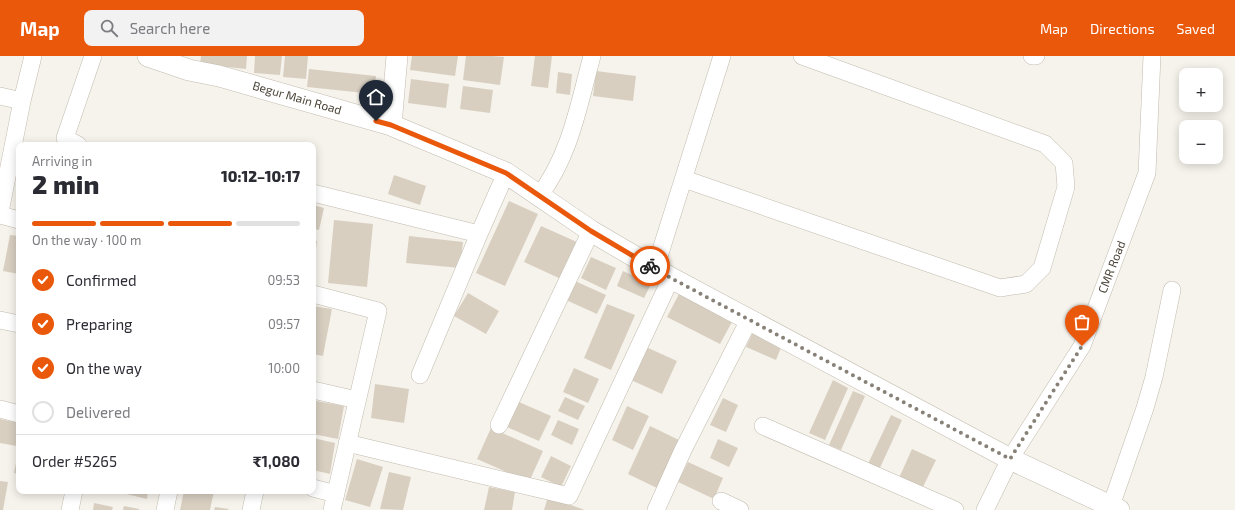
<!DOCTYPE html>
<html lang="en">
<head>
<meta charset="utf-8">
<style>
  :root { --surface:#fff; --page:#f2f2f3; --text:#2b2b33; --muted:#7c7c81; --line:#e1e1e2; --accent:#ea580c }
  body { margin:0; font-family:"Exo 2",sans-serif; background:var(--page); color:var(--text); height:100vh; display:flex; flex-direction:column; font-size:15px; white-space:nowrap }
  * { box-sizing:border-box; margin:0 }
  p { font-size:13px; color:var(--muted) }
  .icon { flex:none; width:22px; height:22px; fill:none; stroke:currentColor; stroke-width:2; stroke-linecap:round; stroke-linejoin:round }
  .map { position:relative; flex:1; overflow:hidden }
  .panel { position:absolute; left:16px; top:86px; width:300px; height:352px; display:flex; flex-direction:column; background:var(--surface); border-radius:8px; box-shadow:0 2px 10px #0003 }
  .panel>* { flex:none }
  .tools { position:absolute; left:1179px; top:12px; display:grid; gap:8px }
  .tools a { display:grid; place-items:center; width:44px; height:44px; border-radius:8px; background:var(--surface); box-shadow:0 2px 10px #0003; font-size:20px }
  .pin { position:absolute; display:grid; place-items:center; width:34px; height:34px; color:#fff; margin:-41px -17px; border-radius:50% 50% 50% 0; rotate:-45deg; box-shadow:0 0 4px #0007 }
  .pin .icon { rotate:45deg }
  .courier { position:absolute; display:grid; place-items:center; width:40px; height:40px; margin:-20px; border:3px solid #ea580c; border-radius:50%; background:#fff; color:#222; box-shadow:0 1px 5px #0007 }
  .overview em { font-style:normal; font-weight:800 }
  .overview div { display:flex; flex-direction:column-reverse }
  .overview { display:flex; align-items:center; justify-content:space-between; height:68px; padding:0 16px }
  h1 { font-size:26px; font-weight:800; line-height:30px }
  .bar { display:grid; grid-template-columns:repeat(4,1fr); gap:6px 4px; align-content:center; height:48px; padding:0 16px }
  .bar i { height:5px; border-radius:3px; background:var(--line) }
  .bar .selected { background:var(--accent) }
  .bar p { grid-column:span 4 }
  .line { display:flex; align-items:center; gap:10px; padding:0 16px; border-top:1px solid var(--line) }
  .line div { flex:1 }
  ol { padding:0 16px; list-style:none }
  li { display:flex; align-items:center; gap:12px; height:44px }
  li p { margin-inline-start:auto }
  li .icon { padding:4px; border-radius:50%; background:var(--accent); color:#fff; stroke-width:4 }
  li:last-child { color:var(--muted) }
  li i { width:22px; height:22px; border:2px solid var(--line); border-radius:50% }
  header { display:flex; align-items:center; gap:24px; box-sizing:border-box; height:56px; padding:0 20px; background:var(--accent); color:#fff }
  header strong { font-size:19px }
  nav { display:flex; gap:22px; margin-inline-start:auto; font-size:14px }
  .search { width:280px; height:36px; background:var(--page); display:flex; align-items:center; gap:10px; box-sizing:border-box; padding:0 14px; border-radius:8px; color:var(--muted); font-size:15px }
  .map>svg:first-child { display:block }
</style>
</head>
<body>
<header>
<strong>Map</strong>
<div class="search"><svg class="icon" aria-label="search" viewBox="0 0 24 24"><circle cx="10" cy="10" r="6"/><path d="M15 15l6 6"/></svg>Search here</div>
<nav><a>Map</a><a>Directions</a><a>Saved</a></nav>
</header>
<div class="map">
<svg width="1235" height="454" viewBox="0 0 1235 454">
  <rect width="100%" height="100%" fill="#f6f3ec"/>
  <path fill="#d8cfc1" d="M201,0h46l-1,13 -46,-5z
    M255,0h27l-2,19 -26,-2z
    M285,0h23l-2,23 -23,-2z
    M412,0h46l-3,20 -45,-6z
    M466,0h27l11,1 -4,28 -37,-5z
    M535,0h17l-4,32 -17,-2z
    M309,13l67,7 -2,18 -67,-7z
    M596,15l40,5 -3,25 -40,-5z
    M558,16l14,2 -2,21 -14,-2z
    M411,23l38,5 -3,24 -38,-5z
    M463,30l30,4 -3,23 -30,-4z
    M394,119l32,11 -6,19 -32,-11z
    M509,145l29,13 -33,72 -29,-13z
    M313,149l11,3 -5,22 -6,-1z
    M334,164l39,4 -6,63 -39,-4z
    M541,170l36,16 -16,37 -37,-17z
    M10,179l9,1v38l-16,-3z
    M409,180l54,6 -3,26 -54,-5z
    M313,185h4l-3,21h-1z
    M591,201l25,11 -10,22 -25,-12z
    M623,215l28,13 -7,14 -27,-12z
    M575,225l31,14 -9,19 -31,-14z
    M680,236l53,28 -13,24 -53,-27z
    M468,237l31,18 -13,23 -32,-18z
    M607,248l28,11 -24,55 -27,-12z
    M313,250l19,3 -9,47 -10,-2z
    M753,276l29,13 -6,15 -30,-13z
    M646,291l31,14 -15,33 -31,-14z
    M574,312l25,11 -11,24 -25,-11z
    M833,324l15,8 -23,52 -16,-7z
    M375,328l34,5 -5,34 -33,-5z
    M853,335l12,5 -24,54 -12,-5z
    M565,341l20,9 -7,14 -20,-9z
    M723,342l15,7 -12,27 -16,-7z
    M316,345l28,5 -6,33 -25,-5v-16z
    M519,346l32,14 -12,25 -32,-14z
    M627,350l22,10 -16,34 -21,-10z
    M891,359l11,5 -24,52 -11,-6z
    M0,363l19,4 -2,23 -17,-3z
    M558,364l21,9 -7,16 -21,-10z
    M650,370l29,14 -22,48 -29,-14z
    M491,372l52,23 -14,31 -52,-23z
    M313,382l22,5 -5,31 -17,-4z
    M718,383l20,9 -9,19 -19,-9z
    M912,393l24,11 -14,29 -23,-11z
    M18,397h1v21l-5,-1z
    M551,400l20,10 -10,21 -20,-10z
    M357,403l26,8 -13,40 -25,-7z
    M688,406l35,16 -9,21 -36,-17z
    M389,416l22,5 -8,33 -23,-1z
    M0,425l8,1 -5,28h-3z
    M489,431l26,5 -3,18h-28z
    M114,435h34l-1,8z
    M184,435h30l-4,19h-30z
    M548,441l37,13h-41z
    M94,447l19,4 -1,3h-19z
    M124,450l15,3v1h-16z
    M215,451l14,2 -1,1h-14z"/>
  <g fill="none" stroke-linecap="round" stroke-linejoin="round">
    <g stroke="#c2bbae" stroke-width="18">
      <path id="minor" d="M1032,0h4
        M0,40l22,5 11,-45
        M78,89l-13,-7 28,-82
        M684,123l316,109 26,-4 16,-16 24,-81 -2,-24 -19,-19 -243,-88
        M313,137l166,41
        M539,140c31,-40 40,-92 53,-140
        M0,156l22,-111
        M0,159l19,5
        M655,213l67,-213
        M313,238l65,17 -46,199
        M0,264l19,4
        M420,319l59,-141 27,-61
        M313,334l44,10
        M0,353l19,5
        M499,369l92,-194
        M763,370l192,84
        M347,387l222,53 102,-218
        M313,432l23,6
        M721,445l19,9
        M1111,450l34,-98 9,-31 18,-87
        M70,454l4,-19
        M165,454l4,-19
        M251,454l4,-19
        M656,454l27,-60 66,-130
        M985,454l25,-51 72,-113 65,-173 5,-117"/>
    </g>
    <g stroke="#c2bbae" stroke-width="22">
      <path id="tertiary" d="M148,0l41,14 30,6 172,49 115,48 85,58 80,47 339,181 109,51
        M391,69l6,-69"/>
    </g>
    <use href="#minor" stroke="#fff" stroke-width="17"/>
    <use href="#tertiary" stroke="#fff" stroke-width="21"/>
  </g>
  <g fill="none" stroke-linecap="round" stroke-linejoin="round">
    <path stroke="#878178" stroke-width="4" stroke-dasharray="0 7.2" d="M650,210l21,12 339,181 72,-113"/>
    <path stroke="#ea580c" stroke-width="5" d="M376,65l15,4 115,48 85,58 59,35"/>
  </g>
  <g text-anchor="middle" stroke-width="3" stroke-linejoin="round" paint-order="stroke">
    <g font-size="12" fill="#4b4439" stroke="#fff">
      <text transform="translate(297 42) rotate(16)" y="4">Begur Main Road</text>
      <text transform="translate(1112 211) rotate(-69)" y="4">CMR Road</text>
    </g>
  </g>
</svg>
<div class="tools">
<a>+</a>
<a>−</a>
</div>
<div class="pin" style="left:1082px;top:290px;background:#ea580c"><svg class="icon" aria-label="bag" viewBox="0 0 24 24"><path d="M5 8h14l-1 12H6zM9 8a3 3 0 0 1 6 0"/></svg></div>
<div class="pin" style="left:376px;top:65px;background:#1f2937"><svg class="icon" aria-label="home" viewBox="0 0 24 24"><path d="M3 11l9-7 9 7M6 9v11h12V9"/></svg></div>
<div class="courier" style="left:650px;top:210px"><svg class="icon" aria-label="bike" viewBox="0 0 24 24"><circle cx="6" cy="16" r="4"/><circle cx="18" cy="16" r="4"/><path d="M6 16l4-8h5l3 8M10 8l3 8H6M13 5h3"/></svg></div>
<section class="panel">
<div class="overview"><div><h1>2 min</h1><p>Arriving in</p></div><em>10:12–10:17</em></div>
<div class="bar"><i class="selected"></i><i class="selected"></i><i class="selected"></i><i></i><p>On the way · 100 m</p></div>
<ol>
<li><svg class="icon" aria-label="check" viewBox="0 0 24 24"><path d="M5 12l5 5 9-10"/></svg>Confirmed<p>09:53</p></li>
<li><svg class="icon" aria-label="check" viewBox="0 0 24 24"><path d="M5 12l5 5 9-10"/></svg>Preparing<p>09:57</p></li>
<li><svg class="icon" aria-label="check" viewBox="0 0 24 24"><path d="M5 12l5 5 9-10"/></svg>On the way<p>10:00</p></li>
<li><i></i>Delivered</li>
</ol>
<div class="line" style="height:52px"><div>Order #5265</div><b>₹1,080</b></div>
</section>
</div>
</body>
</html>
